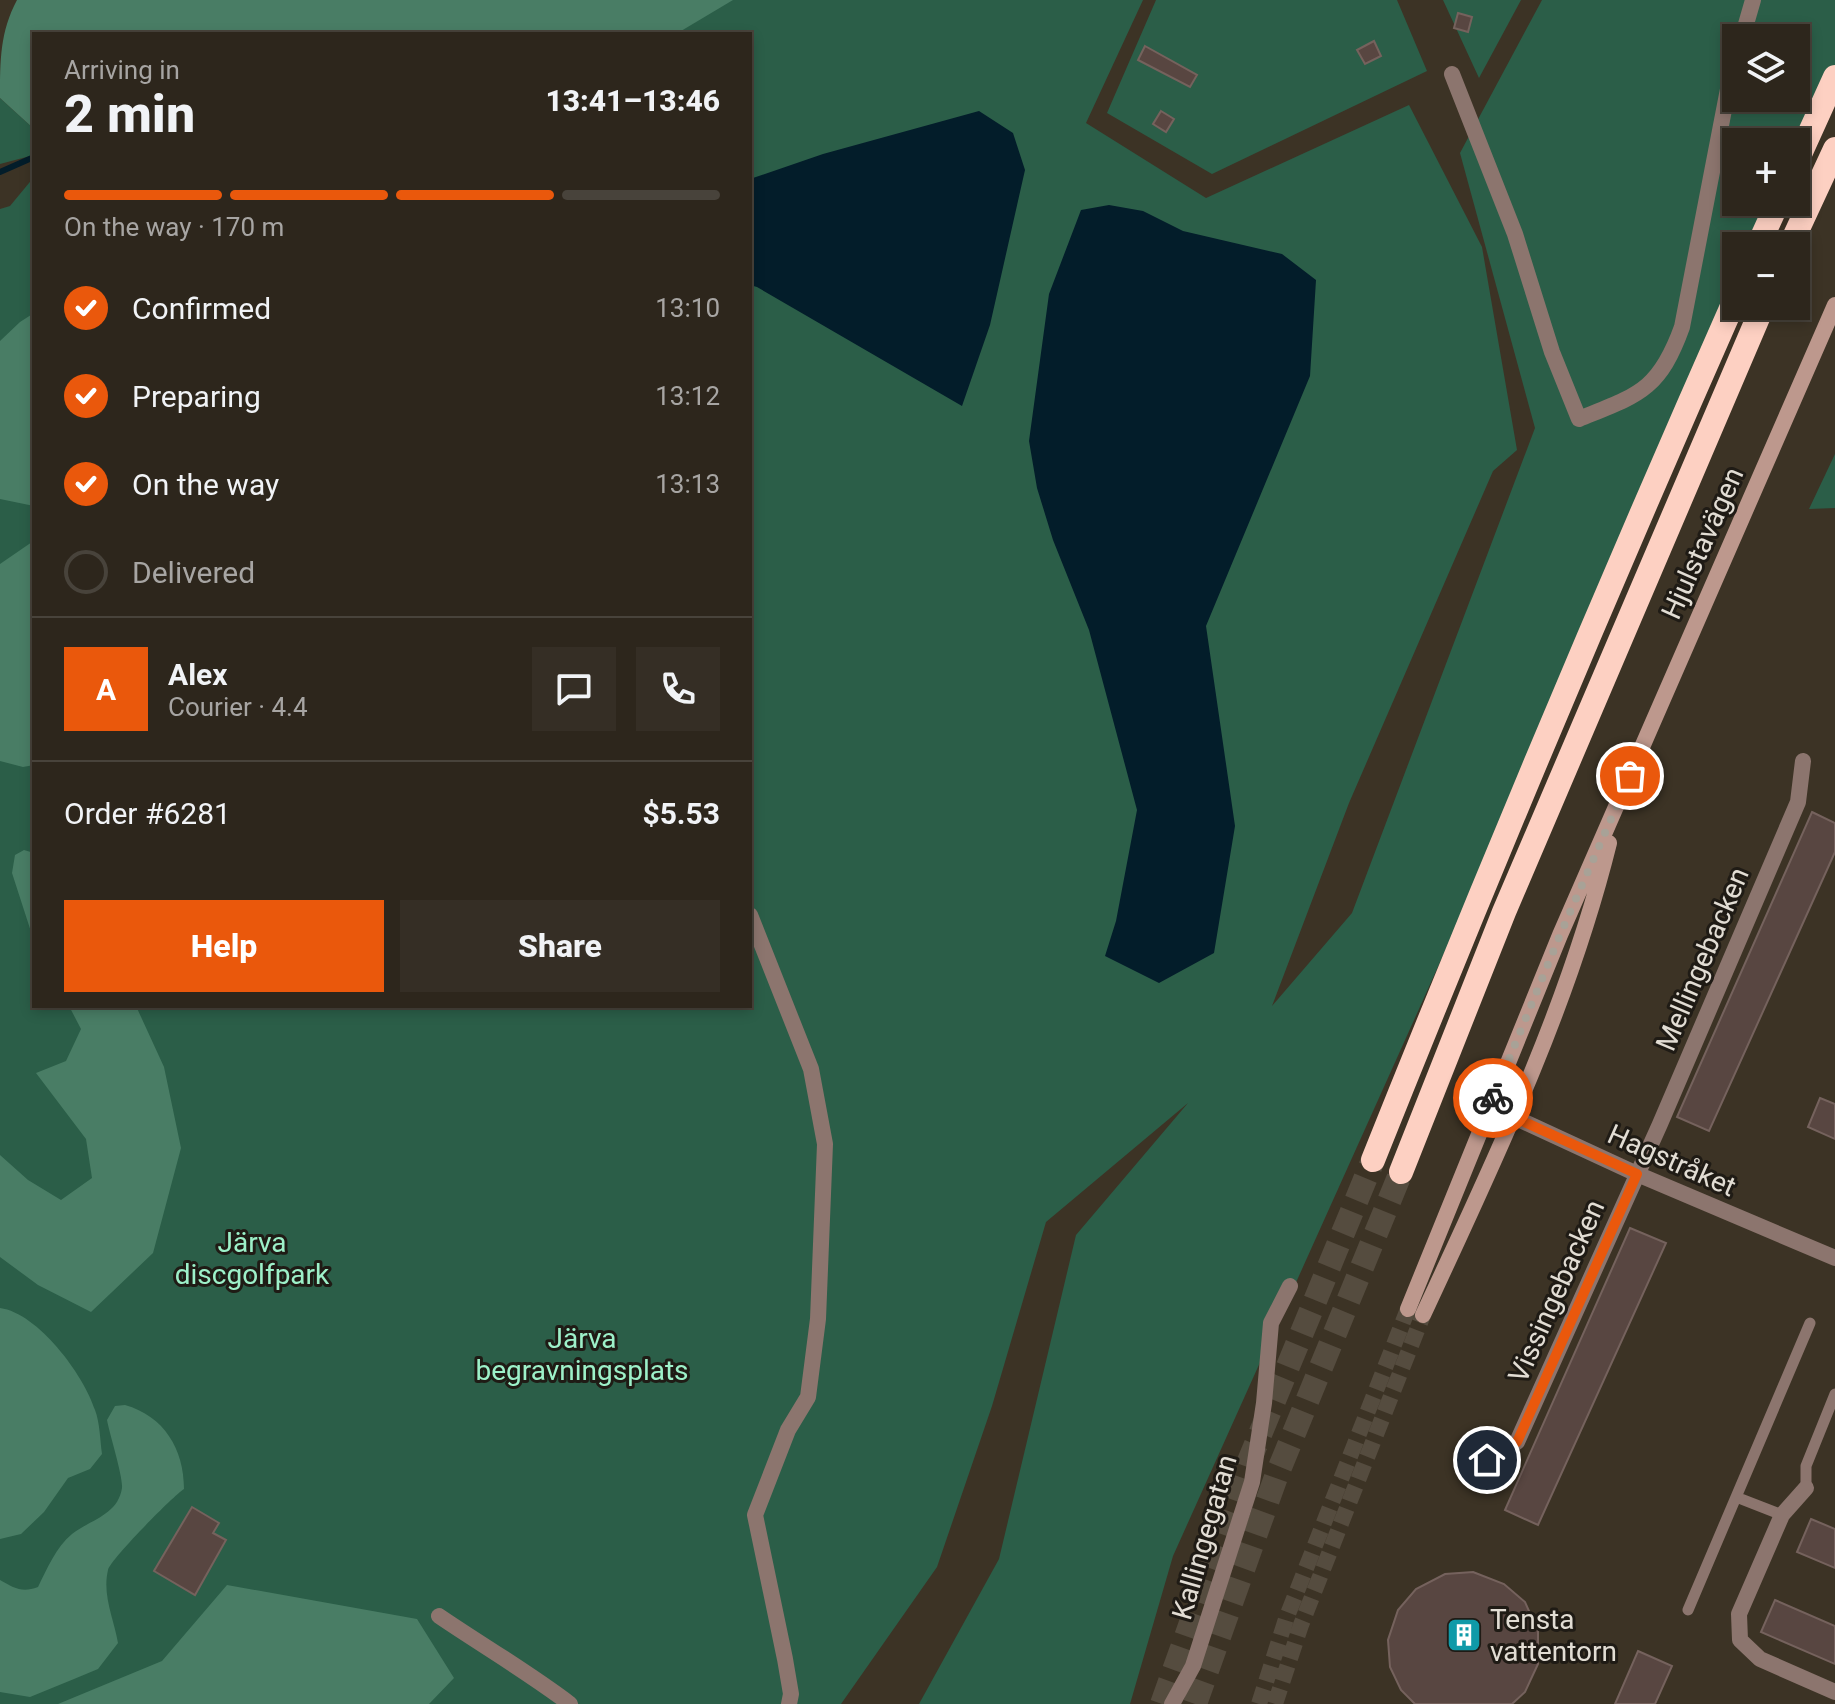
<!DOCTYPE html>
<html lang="en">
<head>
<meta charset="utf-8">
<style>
  :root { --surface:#2d261c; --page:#352e25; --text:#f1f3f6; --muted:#a7a5a3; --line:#48433b; --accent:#ea580c }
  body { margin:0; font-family:Roboto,sans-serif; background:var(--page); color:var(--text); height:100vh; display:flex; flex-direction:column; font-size:30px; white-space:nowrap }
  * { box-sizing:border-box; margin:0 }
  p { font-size:26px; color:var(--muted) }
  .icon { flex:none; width:44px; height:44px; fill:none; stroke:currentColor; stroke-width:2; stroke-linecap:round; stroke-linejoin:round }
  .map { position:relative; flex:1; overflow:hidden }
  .drawer { position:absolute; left:32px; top:32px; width:720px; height:976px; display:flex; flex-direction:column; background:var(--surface); border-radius:0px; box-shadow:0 4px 12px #0003,0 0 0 2px var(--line) }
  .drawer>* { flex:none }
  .fabs { position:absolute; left:1722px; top:24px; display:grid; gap:16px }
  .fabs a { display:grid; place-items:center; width:88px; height:88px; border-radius:0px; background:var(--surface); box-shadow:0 4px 12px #0003,0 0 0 2px var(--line); font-size:40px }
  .pin { position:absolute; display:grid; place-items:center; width:68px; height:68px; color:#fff; margin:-34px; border:4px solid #fff; border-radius:50%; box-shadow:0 2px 8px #0007 }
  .courier { position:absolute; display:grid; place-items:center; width:80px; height:80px; margin:-40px; border:6px solid #ea580c; border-radius:50%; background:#fff; color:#222; box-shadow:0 2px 10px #0007 }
  .summary em { font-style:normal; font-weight:800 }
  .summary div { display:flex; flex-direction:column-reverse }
  .summary { display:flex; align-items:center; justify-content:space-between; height:136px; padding:0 32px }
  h1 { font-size:52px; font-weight:800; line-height:60px }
  .bar { display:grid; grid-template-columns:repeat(4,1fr); gap:12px 8px; align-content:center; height:96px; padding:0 32px }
  .bar i { height:10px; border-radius:6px; background:var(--line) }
  .bar .selected { background:var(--accent) }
  .bar p { grid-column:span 4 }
  .line { display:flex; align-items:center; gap:20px; padding:0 32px; border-top:2px solid var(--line) }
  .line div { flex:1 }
  .round { display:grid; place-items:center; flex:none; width:84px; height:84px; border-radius:0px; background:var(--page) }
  ol { padding:0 32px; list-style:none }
  li { display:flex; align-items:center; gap:24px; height:88px }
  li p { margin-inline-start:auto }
  li .icon { padding:8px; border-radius:50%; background:var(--accent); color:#fff; stroke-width:4 }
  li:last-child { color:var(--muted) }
  li i { width:44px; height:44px; border:4px solid var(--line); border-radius:50% }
  .primary-button { display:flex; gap:16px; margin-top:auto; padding:16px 32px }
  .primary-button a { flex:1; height:92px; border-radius:0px; background:var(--accent); color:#fff; font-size:32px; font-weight:800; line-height:92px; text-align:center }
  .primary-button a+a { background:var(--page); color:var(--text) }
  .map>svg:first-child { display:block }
</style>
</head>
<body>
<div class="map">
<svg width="1835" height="1704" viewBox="0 0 1835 1704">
  <rect width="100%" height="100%" fill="#3c3325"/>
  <path fill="#2b5e48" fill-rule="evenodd" d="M182,0h961l-57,123 120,75 203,-93 73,142 35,203 -24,21 -144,332 -77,203 80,-93 183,-485 -75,-275 82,-153h293v90l-39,52h-60v60h47l-20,44h-27v58l-563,1252 -43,148h-211l80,-145 77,-324 112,-132 -142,119 -54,184 -55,161 -96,137h-841v-1495l10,-3 24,-29v829h716v-972h-596zM1736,38h60v60h-60z
    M1156,0h241l30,71 -215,103 -105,-61z
    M1443,0h78l-42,78z
    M0,98l34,31v26l-34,9z
    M1835,454v54l-26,1z"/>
  <path fill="#497d65" d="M17,0h716l-57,34h-642v95l-34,-31c0,-38 0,-66 17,-98z
    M34,313v193l-34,-7v-158l20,-19z
    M32,542h2v223l-11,2 -23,-6v-197z
    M24,850l10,3v88l-22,-68 3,-18z
    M69,1006h67l28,61 17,81 -28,105 -62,59 -53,-27 -38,-28v-102l28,25 33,20 31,-22 -6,-39 -50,-66 30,-12 15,-32z
    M0,1308c38,5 84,67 95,102 5,13 5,30 7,44l-12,15 -22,9 -24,34 -23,22 -21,5z
    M125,1405c39,11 59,44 59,84 -12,8 -74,71 -76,81 -6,25 6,49 10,73l-20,26 -24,10 -44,18 -30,-5v-112c14,8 22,13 38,7 9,-18 18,-40 34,-53 18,-14 46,-19 50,-46 1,-12 -12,-52 -15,-68l8,-14z
    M227,1585l190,34 37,59 -25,26h-371l104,-43z"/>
  <path fill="#031d2a" d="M979,111l34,22 12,37 -35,155 -28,81 -205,-119 -7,-2v-106l73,-25z
    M1109,205l34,6 40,20 99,23 34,26 -6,96 -104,250 29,200 -21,127 -55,30 -54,-27 11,-35 21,-111 -48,-180 -36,-90 -16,-52 -8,-47 20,-147 32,-84z"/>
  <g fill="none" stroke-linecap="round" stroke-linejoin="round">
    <path stroke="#031d2a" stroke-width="6" d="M0,172l34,-15"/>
  </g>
  <path fill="#584641" stroke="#75625d" stroke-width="2" d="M1458,13l14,4 -4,15 -14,-4z
    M1374,41l7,15 -16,8 -8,-14z
    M1145,46l52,29 -7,12 -52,-27z
    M1161,111l13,8 -8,13 -13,-8z
    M1812,812l23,11v29l-126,279 -32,-14z
    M1820,1098l15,6v35l-27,-12z
    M1630,1228l36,15 -128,282 -33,-15z
    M192,1507l27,16 -6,10 13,7 -31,55 -41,-24z
    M1811,1519l24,10v39l-38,-16z
    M1473,1572l31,12 21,18 13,29v33l-13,28 -13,12h-97l-14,-14 -11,-23 -2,-27 10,-30 18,-21 29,-15z
    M1775,1600l60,26v38l-74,-32z
    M1638,1651l34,15 -17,38h-40z"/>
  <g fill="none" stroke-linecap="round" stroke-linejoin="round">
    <path stroke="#554c3f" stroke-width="16" stroke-dasharray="16 8" stroke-linecap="butt" d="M1259,1704l27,-85 122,-310
      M1275,1704l26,-79 122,-310"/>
    <path stroke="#554c3f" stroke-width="24" stroke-dasharray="24 12" stroke-linecap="butt" d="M1162,1704l85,-238 126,-306
      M1195,1704l81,-227 125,-305"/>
    <path stroke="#8c756e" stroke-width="11" d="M1806,1488v-22l29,-72
      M1736,1497l46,18
      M1688,1610l122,-287"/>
    <path stroke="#8c756e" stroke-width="16" d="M1742,38l11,-38
      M1452,74l63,160 37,118 27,67c59,-24 80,-28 103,-92l47,-243 7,-25
      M750,915l61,154 14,75 -7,175 -10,78 -20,33 -33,85 30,144 6,35 -2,10
      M1487,1460l30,-18 143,-318 138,-322 5,-41
      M1806,1488l-24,27 -43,99 1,26 20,19 75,33
      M439,1616c44,30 89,56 131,88
      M1172,1704l21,-38 59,-184 12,-79 7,-80 19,-37"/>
    <path stroke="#8c756e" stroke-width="16" d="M1490,1106l147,68 198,84"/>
    <path stroke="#bd988d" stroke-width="16" d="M1408,1309l152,-374 275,-630
      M1423,1315c71,-153 145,-307 186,-472"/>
    <path stroke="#fdd0c2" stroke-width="24" d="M1796,163l39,-86
      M1758,246l20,-44
      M1790,246l45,-97
      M1373,1160c116,-290 237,-578 363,-863
      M1401,1172l103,-260 259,-606"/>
  </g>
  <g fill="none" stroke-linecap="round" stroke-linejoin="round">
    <path stroke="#a8a297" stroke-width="8" stroke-dasharray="0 14.4" d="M1493,1098l67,-163 70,-159"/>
    <path stroke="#ea580c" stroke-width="10" d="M1487,1460l30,-18 120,-268 -147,-68 3,-8"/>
  </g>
  <defs>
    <g id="building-square" transform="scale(1.8)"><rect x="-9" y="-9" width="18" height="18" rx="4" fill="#0f9aa8" stroke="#1f1b15"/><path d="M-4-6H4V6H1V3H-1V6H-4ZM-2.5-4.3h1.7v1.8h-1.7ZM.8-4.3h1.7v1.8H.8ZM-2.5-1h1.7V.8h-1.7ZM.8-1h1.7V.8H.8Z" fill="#fff"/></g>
  </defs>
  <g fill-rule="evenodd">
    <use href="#building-square" x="1464" y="1635"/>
  </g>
  <g text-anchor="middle" stroke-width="6" stroke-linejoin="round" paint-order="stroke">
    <g font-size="28" fill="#e2ddd4" stroke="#1f1b15">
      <text transform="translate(1702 543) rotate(-66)" y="10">Hjulstavägen</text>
      <text transform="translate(1702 959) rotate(-67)" y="10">Mellingebacken</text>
      <text transform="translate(1672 1160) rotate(24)" y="10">Hagstråket</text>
      <text transform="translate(1556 1291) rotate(-66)" y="10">Vissingebacken</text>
      <text transform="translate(1204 1537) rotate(-74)" y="10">Kallingegatan</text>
    </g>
    <g font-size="28" fill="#9df1c9" stroke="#1f1b15">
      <text x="252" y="1252">Järva<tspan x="252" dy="32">discgolfpark</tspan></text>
      <text x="582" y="1348">Järva<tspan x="582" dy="32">begravningsplats</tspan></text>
    </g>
    <g font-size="28" fill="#e2ddd4" stroke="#1f1b15" text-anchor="start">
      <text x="1490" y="1629">Tensta<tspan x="1490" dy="32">vattentorn</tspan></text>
    </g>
  </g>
</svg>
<div class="fabs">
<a><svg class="icon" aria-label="layers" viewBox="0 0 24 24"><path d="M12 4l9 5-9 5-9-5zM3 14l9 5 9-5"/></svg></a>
<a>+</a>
<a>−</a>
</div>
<div class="pin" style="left:1630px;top:776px;background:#ea580c"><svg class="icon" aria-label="bag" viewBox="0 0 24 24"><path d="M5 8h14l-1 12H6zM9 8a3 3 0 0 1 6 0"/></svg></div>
<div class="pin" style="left:1487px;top:1460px;background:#1f2937"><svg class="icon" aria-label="home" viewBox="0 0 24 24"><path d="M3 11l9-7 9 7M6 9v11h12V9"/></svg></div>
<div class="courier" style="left:1493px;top:1098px"><svg class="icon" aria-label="bike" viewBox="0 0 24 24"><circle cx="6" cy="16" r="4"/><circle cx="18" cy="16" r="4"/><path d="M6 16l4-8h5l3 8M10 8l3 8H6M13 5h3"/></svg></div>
<section class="drawer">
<div class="summary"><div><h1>2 min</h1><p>Arriving in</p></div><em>13:41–13:46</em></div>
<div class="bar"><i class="selected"></i><i class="selected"></i><i class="selected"></i><i></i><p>On the way · 170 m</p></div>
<ol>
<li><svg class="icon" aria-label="check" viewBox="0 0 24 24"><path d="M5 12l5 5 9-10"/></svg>Confirmed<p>13:10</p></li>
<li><svg class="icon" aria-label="check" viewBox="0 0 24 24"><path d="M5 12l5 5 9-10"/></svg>Preparing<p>13:12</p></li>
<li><svg class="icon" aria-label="check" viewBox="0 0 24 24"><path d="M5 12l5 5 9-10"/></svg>On the way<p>13:13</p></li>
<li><i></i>Delivered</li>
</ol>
<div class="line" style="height:144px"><b class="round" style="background:var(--accent);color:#fff">A</b><div><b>Alex</b><p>Courier · 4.4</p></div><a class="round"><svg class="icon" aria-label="chat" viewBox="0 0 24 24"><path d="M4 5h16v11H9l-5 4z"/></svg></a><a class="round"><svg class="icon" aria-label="phone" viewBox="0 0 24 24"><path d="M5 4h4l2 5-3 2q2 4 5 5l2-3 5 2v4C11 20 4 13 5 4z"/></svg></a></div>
<div class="line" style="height:104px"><div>Order #6281</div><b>$5.53</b></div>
<div class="primary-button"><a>Help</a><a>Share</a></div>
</section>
</div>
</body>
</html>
